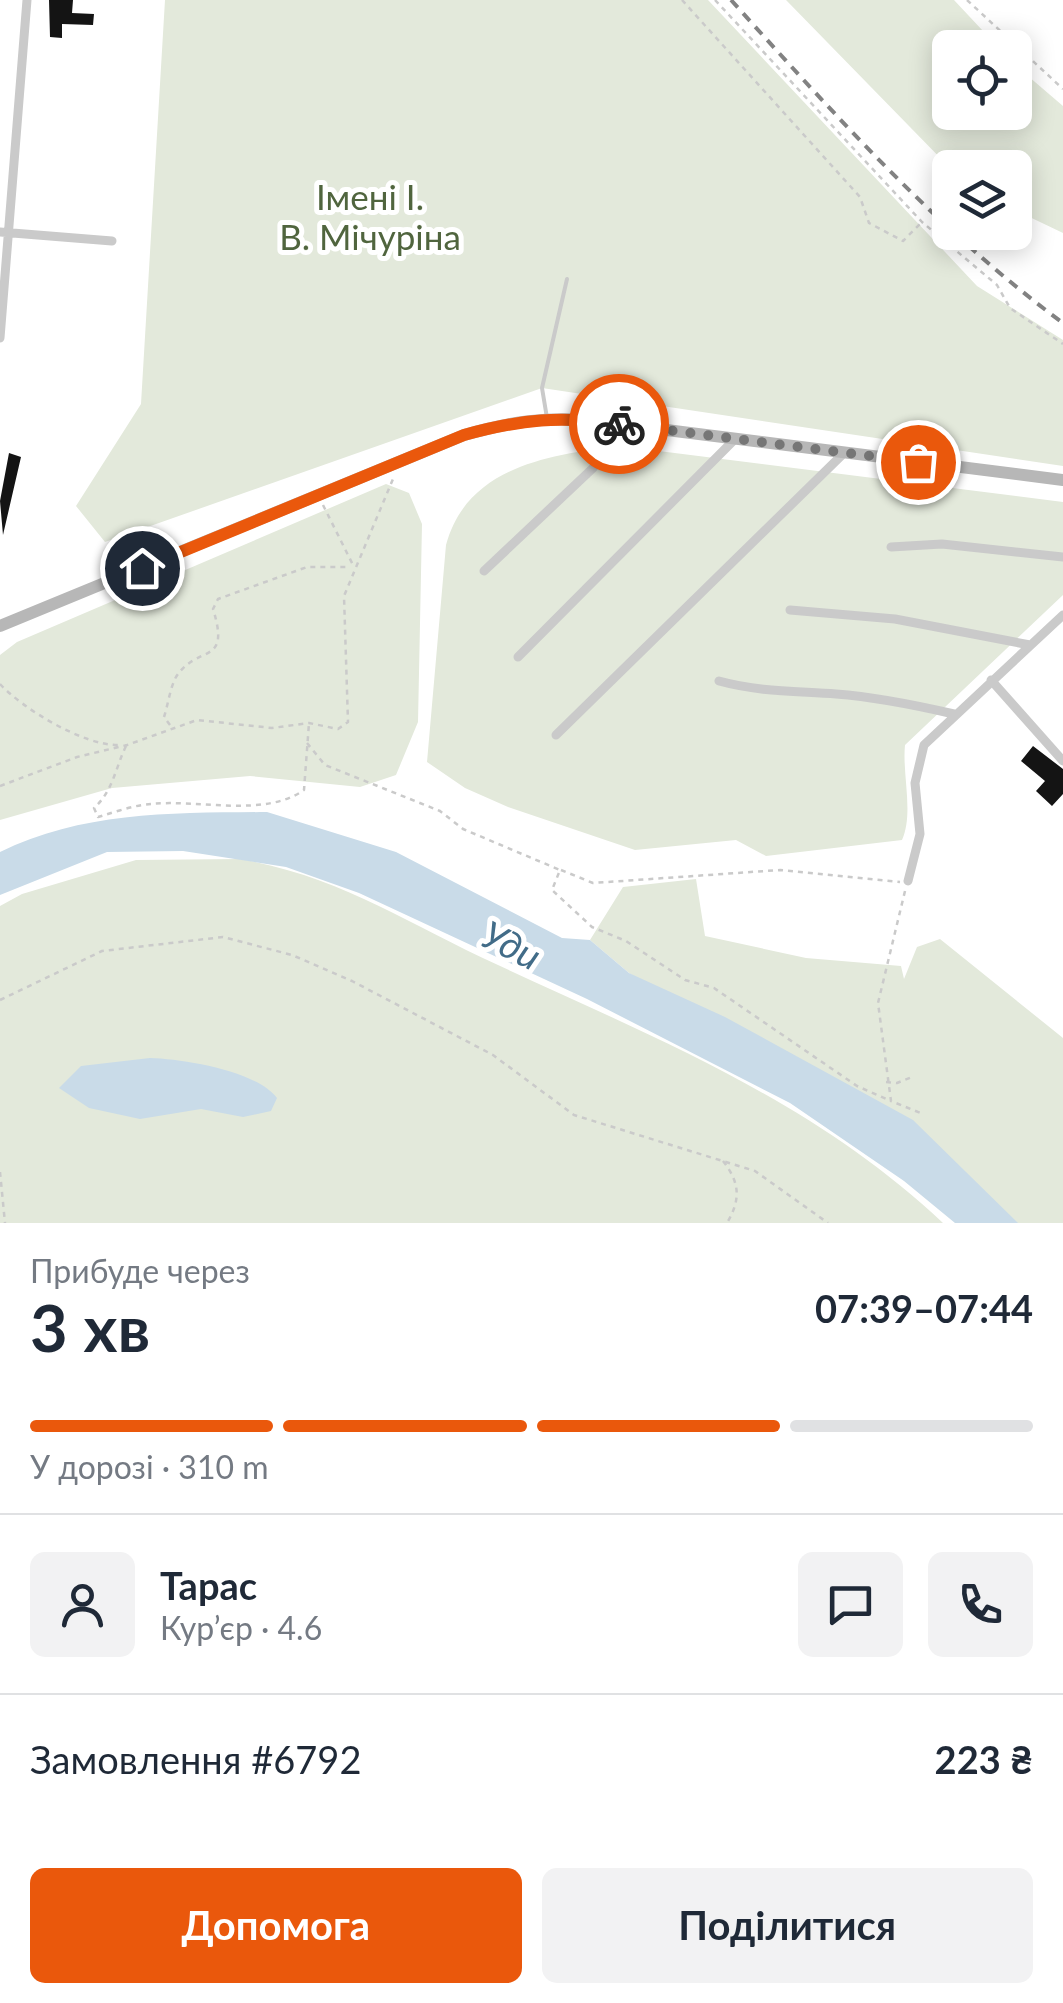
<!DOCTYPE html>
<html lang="uk">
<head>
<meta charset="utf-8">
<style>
  :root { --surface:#fff; --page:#f2f2f3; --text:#1f2937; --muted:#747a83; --line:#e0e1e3; --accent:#ea580c }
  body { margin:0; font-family:Lato,sans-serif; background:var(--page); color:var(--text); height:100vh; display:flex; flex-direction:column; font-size:38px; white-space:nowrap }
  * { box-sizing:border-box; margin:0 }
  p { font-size:32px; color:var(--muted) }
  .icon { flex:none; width:55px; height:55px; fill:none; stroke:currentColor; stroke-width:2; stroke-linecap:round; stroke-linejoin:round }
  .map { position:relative; height:1223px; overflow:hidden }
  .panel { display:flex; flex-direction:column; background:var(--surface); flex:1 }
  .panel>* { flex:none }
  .fabs { position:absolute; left:932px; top:30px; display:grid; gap:20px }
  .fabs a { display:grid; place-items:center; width:100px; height:100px; border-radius:15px; background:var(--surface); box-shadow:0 5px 25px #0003; font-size:50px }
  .pin { position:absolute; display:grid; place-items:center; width:85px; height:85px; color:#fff; margin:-42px; border:5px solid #fff; border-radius:50%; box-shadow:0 2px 10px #0007 }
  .courier { position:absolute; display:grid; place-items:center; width:100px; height:100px; margin:-50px; border:8px solid #ea580c; border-radius:50%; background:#fff; color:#222; box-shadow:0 2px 12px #0007 }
  .overview em { font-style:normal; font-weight:700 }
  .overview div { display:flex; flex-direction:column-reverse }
  .overview { display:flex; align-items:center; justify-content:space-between; height:170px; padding:0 30px }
  h1 { font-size:65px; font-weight:700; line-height:75px }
  .bar { display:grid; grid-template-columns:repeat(4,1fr); gap:15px 10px; align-content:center; height:120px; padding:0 30px }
  .bar i { height:12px; border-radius:8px; background:var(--line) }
  .bar .selected { background:var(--accent) }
  .bar p { grid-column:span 4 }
  .line { display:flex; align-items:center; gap:25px; padding:0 30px; border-top:2px solid var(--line) }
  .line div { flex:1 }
  .round { display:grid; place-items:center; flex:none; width:105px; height:105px; border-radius:15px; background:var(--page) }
  .button { display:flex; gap:20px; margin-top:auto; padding:20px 30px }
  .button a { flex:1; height:115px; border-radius:15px; background:var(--accent); color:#fff; font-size:40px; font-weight:700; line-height:115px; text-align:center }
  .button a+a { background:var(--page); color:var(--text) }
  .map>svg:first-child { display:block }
</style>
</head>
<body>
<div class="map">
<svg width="1063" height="1223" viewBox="0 0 1063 1223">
  <rect width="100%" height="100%" fill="#fff"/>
  <path fill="#e3e9db" d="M165,0h543l269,286 86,54v126l-521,-78 -437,154 -29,-36 65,-102z
    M786,0h168l44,47 -48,1v64h65v-47l48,41v127l-48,-23v-42h-65z
    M619,446l444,56v93l-158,150c-3,30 9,68 -3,95l-136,16 -30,-16 -101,10 -127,-43 -43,-19 -38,-26 19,-217c21,-78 102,-90 173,-99z
    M386,484l23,9 13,31 -4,198 -22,53 -36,12 -110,-11 -138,12 -112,32v-165l17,-13z
    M240,859c102,18 166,64 258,106 159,74 314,135 445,258h-943v-317l22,-12 114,-34z
    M696,879l9,57 101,22 95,8 3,13 13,-32 23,-8 123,99v185h-54l-380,-250 -39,-33 33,-53z"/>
  <path fill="#c9dbe8" d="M267,812l129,40 166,86 28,2 39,33 96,44 188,103 105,103h-63l-51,-42 -114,-78 -203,-104 -228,-106 -73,-26 -103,-16 -76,1 -107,43v-43c84,-41 175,-39 267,-40z
    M150,1058c34,1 107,13 127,40l-6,13 -28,6 -42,-8 -61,10 -51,-11 -30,-20 22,-22z"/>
  <path fill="#141414" d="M49,0h24l-1,13 22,1 -1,11 -31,-1v14l-12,-1z
    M9,453l12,4 -18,78 -3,-34z
    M1033,746l30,23v25l-11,12 -16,-15 9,-10 -24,-20z"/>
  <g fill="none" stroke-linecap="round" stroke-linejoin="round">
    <path stroke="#cacaca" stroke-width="2.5" stroke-dasharray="5 5" stroke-linecap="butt" d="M682,0l178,197 9,26 34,18 18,-18
      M715,0l207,222 75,63 13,23 53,36
      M967,0l96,89
      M323,505l30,60
      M0,684c23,25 84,62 119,61
      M170,725l-6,-8c4,-12 6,-29 12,-40 22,-34 55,-10 37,-68l5,-10 89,-32h43
      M307,743l18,22 115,46 23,18 97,41 -8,20 40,37 34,14 59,39 29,8 143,98 34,15
      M126,746c-11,23 -13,45 -32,62l4,9c17,-5 36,-12 53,-13 47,-5 113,14 153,-14l5,-67
      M0,786l77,-29 50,-12 70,-25 75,8 37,-5 29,6 10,-7 -4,-126 49,-117
      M561,870l32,13 187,-13 120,12
      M905,891l-27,112 13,98 32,13
      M0,1000l102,-49 121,-14 69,18 60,26 141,74 81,60 181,56 73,52
      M886,1082l11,1 15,-6
      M723,1161c17,22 18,38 4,62
      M0,1172l5,51"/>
    <path stroke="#cacaca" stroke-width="4" d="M547,418l-5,-30 25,-109"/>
    <path stroke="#cacaca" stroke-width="9" d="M0,232l112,9
      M0,338l27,-338
      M891,547l51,-3 121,13
      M484,571l108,-102 39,-44
      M790,610l105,9 135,26
      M518,657l218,-219
      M991,680l72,81
      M719,681c40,11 77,10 117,13 40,3 79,11 118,20
      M556,735l289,-283
      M908,881l12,-47 -5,-51 9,-38 139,-130"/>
    <path stroke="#b7b7b7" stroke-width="12" d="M0,626l464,-191c45,-13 84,-19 131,-14l468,59"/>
    <path stroke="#828282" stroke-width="4" stroke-dasharray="10 8" stroke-linecap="butt" d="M731,0c105,116 206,230 332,323"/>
  </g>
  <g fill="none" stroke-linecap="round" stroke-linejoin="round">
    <path stroke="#767676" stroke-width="10" stroke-dasharray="0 18" d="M619,424l299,38"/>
    <path stroke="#ea580c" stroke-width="12" d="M142,568l322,-133c58,-16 95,-19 155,-11"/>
  </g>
  <g text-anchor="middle" stroke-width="10" stroke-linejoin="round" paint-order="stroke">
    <g font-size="35" fill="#50653e" stroke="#fff">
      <text x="370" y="210">Імені І.<tspan x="370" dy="40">В. Мічуріна</tspan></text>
    </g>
    <g font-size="38" font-style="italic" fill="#426c88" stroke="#fff">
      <text transform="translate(511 946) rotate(27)" y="13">Уди</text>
    </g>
  </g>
</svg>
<div class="fabs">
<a><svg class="icon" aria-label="locate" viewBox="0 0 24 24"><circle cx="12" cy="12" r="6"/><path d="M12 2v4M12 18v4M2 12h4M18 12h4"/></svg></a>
<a><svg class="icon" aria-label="layers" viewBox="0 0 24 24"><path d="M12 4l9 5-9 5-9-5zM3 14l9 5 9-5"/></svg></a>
</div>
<div class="pin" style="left:918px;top:462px;background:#ea580c"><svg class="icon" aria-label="bag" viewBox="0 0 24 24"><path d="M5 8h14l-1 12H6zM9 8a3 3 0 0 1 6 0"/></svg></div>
<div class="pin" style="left:142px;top:568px;background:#1f2937"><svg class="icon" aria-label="home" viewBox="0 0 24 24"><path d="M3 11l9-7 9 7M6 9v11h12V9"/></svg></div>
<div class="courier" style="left:619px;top:424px"><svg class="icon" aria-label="bike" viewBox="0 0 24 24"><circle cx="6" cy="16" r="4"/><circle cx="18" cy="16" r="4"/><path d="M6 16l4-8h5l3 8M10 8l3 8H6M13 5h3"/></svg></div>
</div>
<section class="panel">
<div class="overview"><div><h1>3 хв</h1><p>Прибуде через</p></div><em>07:39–07:44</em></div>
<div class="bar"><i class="selected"></i><i class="selected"></i><i class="selected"></i><i></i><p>У дорозі · 310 m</p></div>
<div class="line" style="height:180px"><a class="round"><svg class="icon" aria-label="person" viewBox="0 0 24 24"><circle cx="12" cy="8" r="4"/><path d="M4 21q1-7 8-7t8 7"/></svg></a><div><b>Тарас</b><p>Кур’єр · 4.6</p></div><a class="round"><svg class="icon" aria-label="chat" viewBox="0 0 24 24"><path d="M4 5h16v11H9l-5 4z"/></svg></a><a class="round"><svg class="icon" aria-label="phone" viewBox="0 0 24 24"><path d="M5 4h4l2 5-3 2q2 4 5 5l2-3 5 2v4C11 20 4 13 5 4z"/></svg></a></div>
<div class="line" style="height:130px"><div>Замовлення #6792</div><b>223 ₴</b></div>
<div class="button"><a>Допомога</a><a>Поділитися</a></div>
</section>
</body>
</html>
